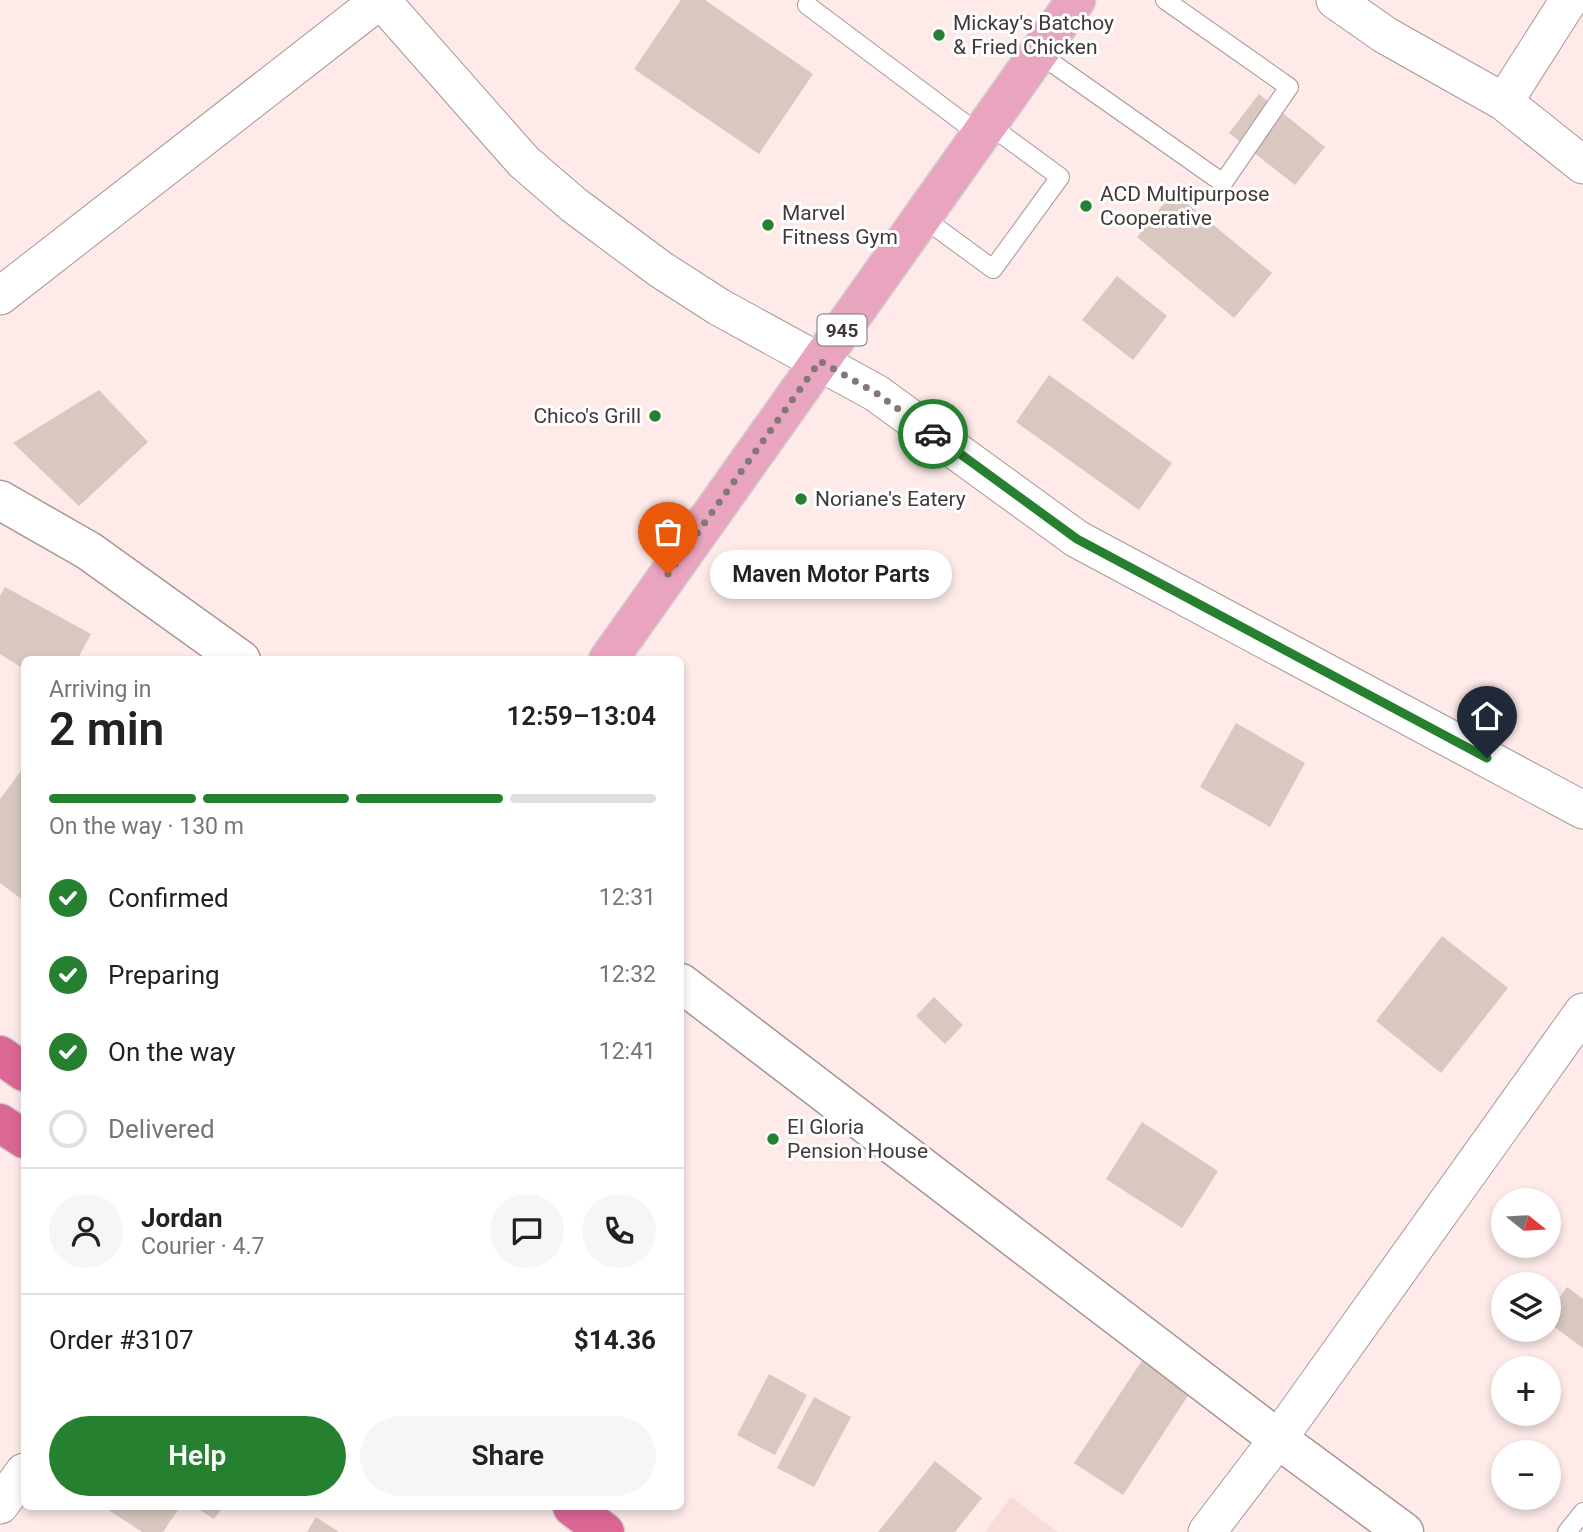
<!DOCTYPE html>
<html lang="en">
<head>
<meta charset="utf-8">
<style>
  :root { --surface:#fff; --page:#f6f6f6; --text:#222; --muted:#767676; --line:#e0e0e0; --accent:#25802f }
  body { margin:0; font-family:Roboto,sans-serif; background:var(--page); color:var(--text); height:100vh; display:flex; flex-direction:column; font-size:26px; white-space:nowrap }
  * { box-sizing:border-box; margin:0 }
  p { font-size:23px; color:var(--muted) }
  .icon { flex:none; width:38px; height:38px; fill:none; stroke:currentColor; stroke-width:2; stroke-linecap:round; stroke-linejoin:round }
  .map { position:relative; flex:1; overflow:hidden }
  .side { position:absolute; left:21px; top:656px; width:663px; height:854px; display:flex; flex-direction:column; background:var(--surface); border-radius:10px; box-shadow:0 4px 10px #0003 }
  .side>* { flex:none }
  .needle { width:46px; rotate:108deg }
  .tools { position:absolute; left:1491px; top:1188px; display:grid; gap:14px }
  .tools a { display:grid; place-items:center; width:70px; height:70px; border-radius:50%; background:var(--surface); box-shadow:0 4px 10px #0003; font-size:35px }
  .pin { position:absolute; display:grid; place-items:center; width:60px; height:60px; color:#fff; margin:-72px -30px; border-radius:50% 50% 50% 0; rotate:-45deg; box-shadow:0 0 7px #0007 }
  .pin .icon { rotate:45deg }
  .courier { position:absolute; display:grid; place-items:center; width:70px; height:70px; margin:-35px; border:5px solid #25802f; border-radius:50%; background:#fff; color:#222; box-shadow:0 2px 9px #0007 }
  .bubble { position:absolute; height:49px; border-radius:24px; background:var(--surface); box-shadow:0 4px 10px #0003; font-size:23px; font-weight:600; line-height:49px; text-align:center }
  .headline em { font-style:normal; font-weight:600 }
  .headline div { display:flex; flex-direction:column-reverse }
  .headline { display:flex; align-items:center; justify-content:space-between; height:119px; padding:0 28px }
  h1 { font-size:46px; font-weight:600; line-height:52px }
  .bar { display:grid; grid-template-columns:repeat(4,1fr); gap:10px 7px; align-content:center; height:84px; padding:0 28px }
  .bar i { height:9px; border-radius:5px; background:var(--line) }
  .bar .active { background:var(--accent) }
  .bar p { grid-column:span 4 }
  .line { display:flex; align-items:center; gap:18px; padding:0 28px; border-top:2px solid var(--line) }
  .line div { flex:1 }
  .round { display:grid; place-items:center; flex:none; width:74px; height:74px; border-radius:37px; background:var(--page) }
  ol { padding:0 28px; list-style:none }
  li { display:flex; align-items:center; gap:21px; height:77px }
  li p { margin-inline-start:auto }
  li .icon { padding:7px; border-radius:50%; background:var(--accent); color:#fff; stroke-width:4 }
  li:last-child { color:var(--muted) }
  li i { width:38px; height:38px; border:4px solid var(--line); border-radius:50% }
  .action { display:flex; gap:14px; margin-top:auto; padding:14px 28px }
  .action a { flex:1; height:80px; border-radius:42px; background:var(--accent); color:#fff; font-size:28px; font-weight:600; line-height:80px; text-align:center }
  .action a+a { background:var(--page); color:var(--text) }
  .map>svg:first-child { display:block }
</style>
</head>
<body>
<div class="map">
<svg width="1583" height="1532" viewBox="0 0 1583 1532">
  <rect width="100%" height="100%" fill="#fdeae9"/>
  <path fill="#f8dcda" d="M1011,1497l47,35h-73z"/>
  <path fill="#d8c8c0" d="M681,0h24l108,74 -54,80 -125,-85z
    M1259,94l66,53 -30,38 -66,-52z
    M1173,192l99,81 -38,45 -97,-81z
    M1117,276l50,40 -34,44 -51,-40z
    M1049,375l123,88 -33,47 -123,-88z
    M99,390l49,52 -69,64 -66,-63z
    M5,587l86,47 -14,26h-53v9l-24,-15v-58z
    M1236,723l69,40 -35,64 -70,-40z
    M21,771l3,3v127l-24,-18v-84z
    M1442,936l66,52 -67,85 -65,-52z
    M934,997l29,28 -18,19 -29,-28z
    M1142,1122l76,49 -36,57 -76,-49z
    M1567,1287l16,12v49l-34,-25v-11z
    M1143,1359l48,32 -68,104 -49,-32z
    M769,1374l38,21 -32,60 -38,-20z
    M814,1397l37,20 -37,70 -37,-19z
    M935,1461l47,37 -27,34h-77z
    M104,1507h76l-17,25h-21z
    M195,1507h28l-9,12z
    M316,1517l23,15h-32z"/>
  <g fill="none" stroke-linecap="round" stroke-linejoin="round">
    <g stroke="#a99796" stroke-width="20">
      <path id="lane" d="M807,5l173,130
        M1038,53l185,130 66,-96 -124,-87
        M922,217l71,52 67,-92 -72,-53
        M1567,1532l16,-20"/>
    </g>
    <g stroke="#a99796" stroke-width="39">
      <path id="street" d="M381,0l143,162 50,43 86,64 59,38 157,86 201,146 506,271
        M1335,0l50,35 119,67 79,63
        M1504,102l65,-102
        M0,296l380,-296
        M0,1505l24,-33
        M1207,1532l71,-93 305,-427"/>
    </g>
    <g stroke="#a99796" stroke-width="41">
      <path id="secondary" d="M0,500l89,51 152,109
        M681,983l597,456 126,93"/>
    </g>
    <g stroke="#d2d0d0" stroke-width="41">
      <path id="primary" d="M608,660l468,-660"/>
    </g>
    <g stroke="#d2d0d0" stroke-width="41">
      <path id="highway" d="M0,1055l24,17
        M0,1123l24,16
        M572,1507l33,25"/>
    </g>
    <use href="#lane" stroke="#fff" stroke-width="18"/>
    <use href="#street" stroke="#fff" stroke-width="37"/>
    <use href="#secondary" stroke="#fff" stroke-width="38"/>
    <use href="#primary" stroke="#e9a4bf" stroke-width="38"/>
    <use href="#highway" stroke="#db6795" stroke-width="38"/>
  </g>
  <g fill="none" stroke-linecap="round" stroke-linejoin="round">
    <path stroke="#837877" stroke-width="7" stroke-dasharray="0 12.6" d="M668,574l152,-213 56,32 57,41"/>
    <path stroke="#25802f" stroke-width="9" d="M933,434l144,105 410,219"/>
  </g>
  <g fill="#25802f" stroke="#fff" stroke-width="2.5">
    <circle cx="939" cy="35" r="7"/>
    <circle cx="1086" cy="206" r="7"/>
    <circle cx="768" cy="225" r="7"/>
    <circle cx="655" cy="416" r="7"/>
    <circle cx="801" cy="499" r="7"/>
    <circle cx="773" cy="1139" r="7"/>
  </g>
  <g text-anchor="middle" stroke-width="6" stroke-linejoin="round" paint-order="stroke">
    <rect fill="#fff" stroke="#7b7575" stroke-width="2" x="817.5" y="314.5" width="49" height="31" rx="5"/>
    <g font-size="19" font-weight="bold" fill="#423a3a">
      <text x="842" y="337">945</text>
    </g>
    <g font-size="21" fill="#423a3a" stroke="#fff" text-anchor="start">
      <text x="953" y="30">Mickay's Batchoy<tspan x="953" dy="24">&amp; Fried Chicken</tspan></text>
      <text x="1100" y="201">ACD Multipurpose<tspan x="1100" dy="24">Cooperative</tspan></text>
      <text x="782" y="220">Marvel<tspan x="782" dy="24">Fitness Gym</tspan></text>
      <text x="641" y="423" text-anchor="end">Chico's Grill</text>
      <text x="815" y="506">Noriane's Eatery</text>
      <text x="787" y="1134">El Gloria<tspan x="787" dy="24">Pension House</tspan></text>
    </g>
  </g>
</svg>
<div class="tools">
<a><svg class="needle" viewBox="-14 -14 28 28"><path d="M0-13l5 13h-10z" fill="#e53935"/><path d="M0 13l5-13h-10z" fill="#767676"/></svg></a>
<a><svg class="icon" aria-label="layers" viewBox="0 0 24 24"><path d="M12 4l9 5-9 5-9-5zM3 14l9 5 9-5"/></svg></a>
<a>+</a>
<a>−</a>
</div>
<div class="pin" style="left:668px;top:574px;background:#ea580c"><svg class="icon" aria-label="bag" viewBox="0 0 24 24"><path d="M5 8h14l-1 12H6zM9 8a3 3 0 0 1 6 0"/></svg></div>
<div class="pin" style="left:1487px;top:758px;background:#1f2937"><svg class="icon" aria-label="home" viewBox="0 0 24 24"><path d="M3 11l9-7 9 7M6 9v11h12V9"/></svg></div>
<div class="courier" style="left:933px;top:434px"><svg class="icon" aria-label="car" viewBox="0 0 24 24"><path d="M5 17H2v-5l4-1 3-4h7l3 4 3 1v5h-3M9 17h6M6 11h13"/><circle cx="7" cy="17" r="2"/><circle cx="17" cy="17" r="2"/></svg></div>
<div class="bubble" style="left:710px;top:550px;width:242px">Maven Motor Parts</div>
<section class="side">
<div class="headline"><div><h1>2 min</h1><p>Arriving in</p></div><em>12:59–13:04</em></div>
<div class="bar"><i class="active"></i><i class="active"></i><i class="active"></i><i></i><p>On the way · 130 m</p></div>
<ol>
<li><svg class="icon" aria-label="check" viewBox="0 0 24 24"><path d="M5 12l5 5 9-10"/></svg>Confirmed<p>12:31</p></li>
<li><svg class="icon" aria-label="check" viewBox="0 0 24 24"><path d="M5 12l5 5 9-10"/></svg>Preparing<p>12:32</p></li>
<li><svg class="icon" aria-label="check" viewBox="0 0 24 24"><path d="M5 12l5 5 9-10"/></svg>On the way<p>12:41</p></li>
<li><i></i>Delivered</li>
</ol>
<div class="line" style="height:126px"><a class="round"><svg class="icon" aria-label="person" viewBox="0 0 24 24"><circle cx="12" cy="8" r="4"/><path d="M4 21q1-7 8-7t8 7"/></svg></a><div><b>Jordan</b><p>Courier · 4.7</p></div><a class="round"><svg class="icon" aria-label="chat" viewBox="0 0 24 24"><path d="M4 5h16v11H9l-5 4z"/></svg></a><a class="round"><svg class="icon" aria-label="phone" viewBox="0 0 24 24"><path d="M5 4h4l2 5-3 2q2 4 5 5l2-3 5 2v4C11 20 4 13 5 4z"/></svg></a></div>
<div class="line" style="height:91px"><div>Order #3107</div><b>$14.36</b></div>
<div class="action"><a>Help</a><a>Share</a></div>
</section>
</div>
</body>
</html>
